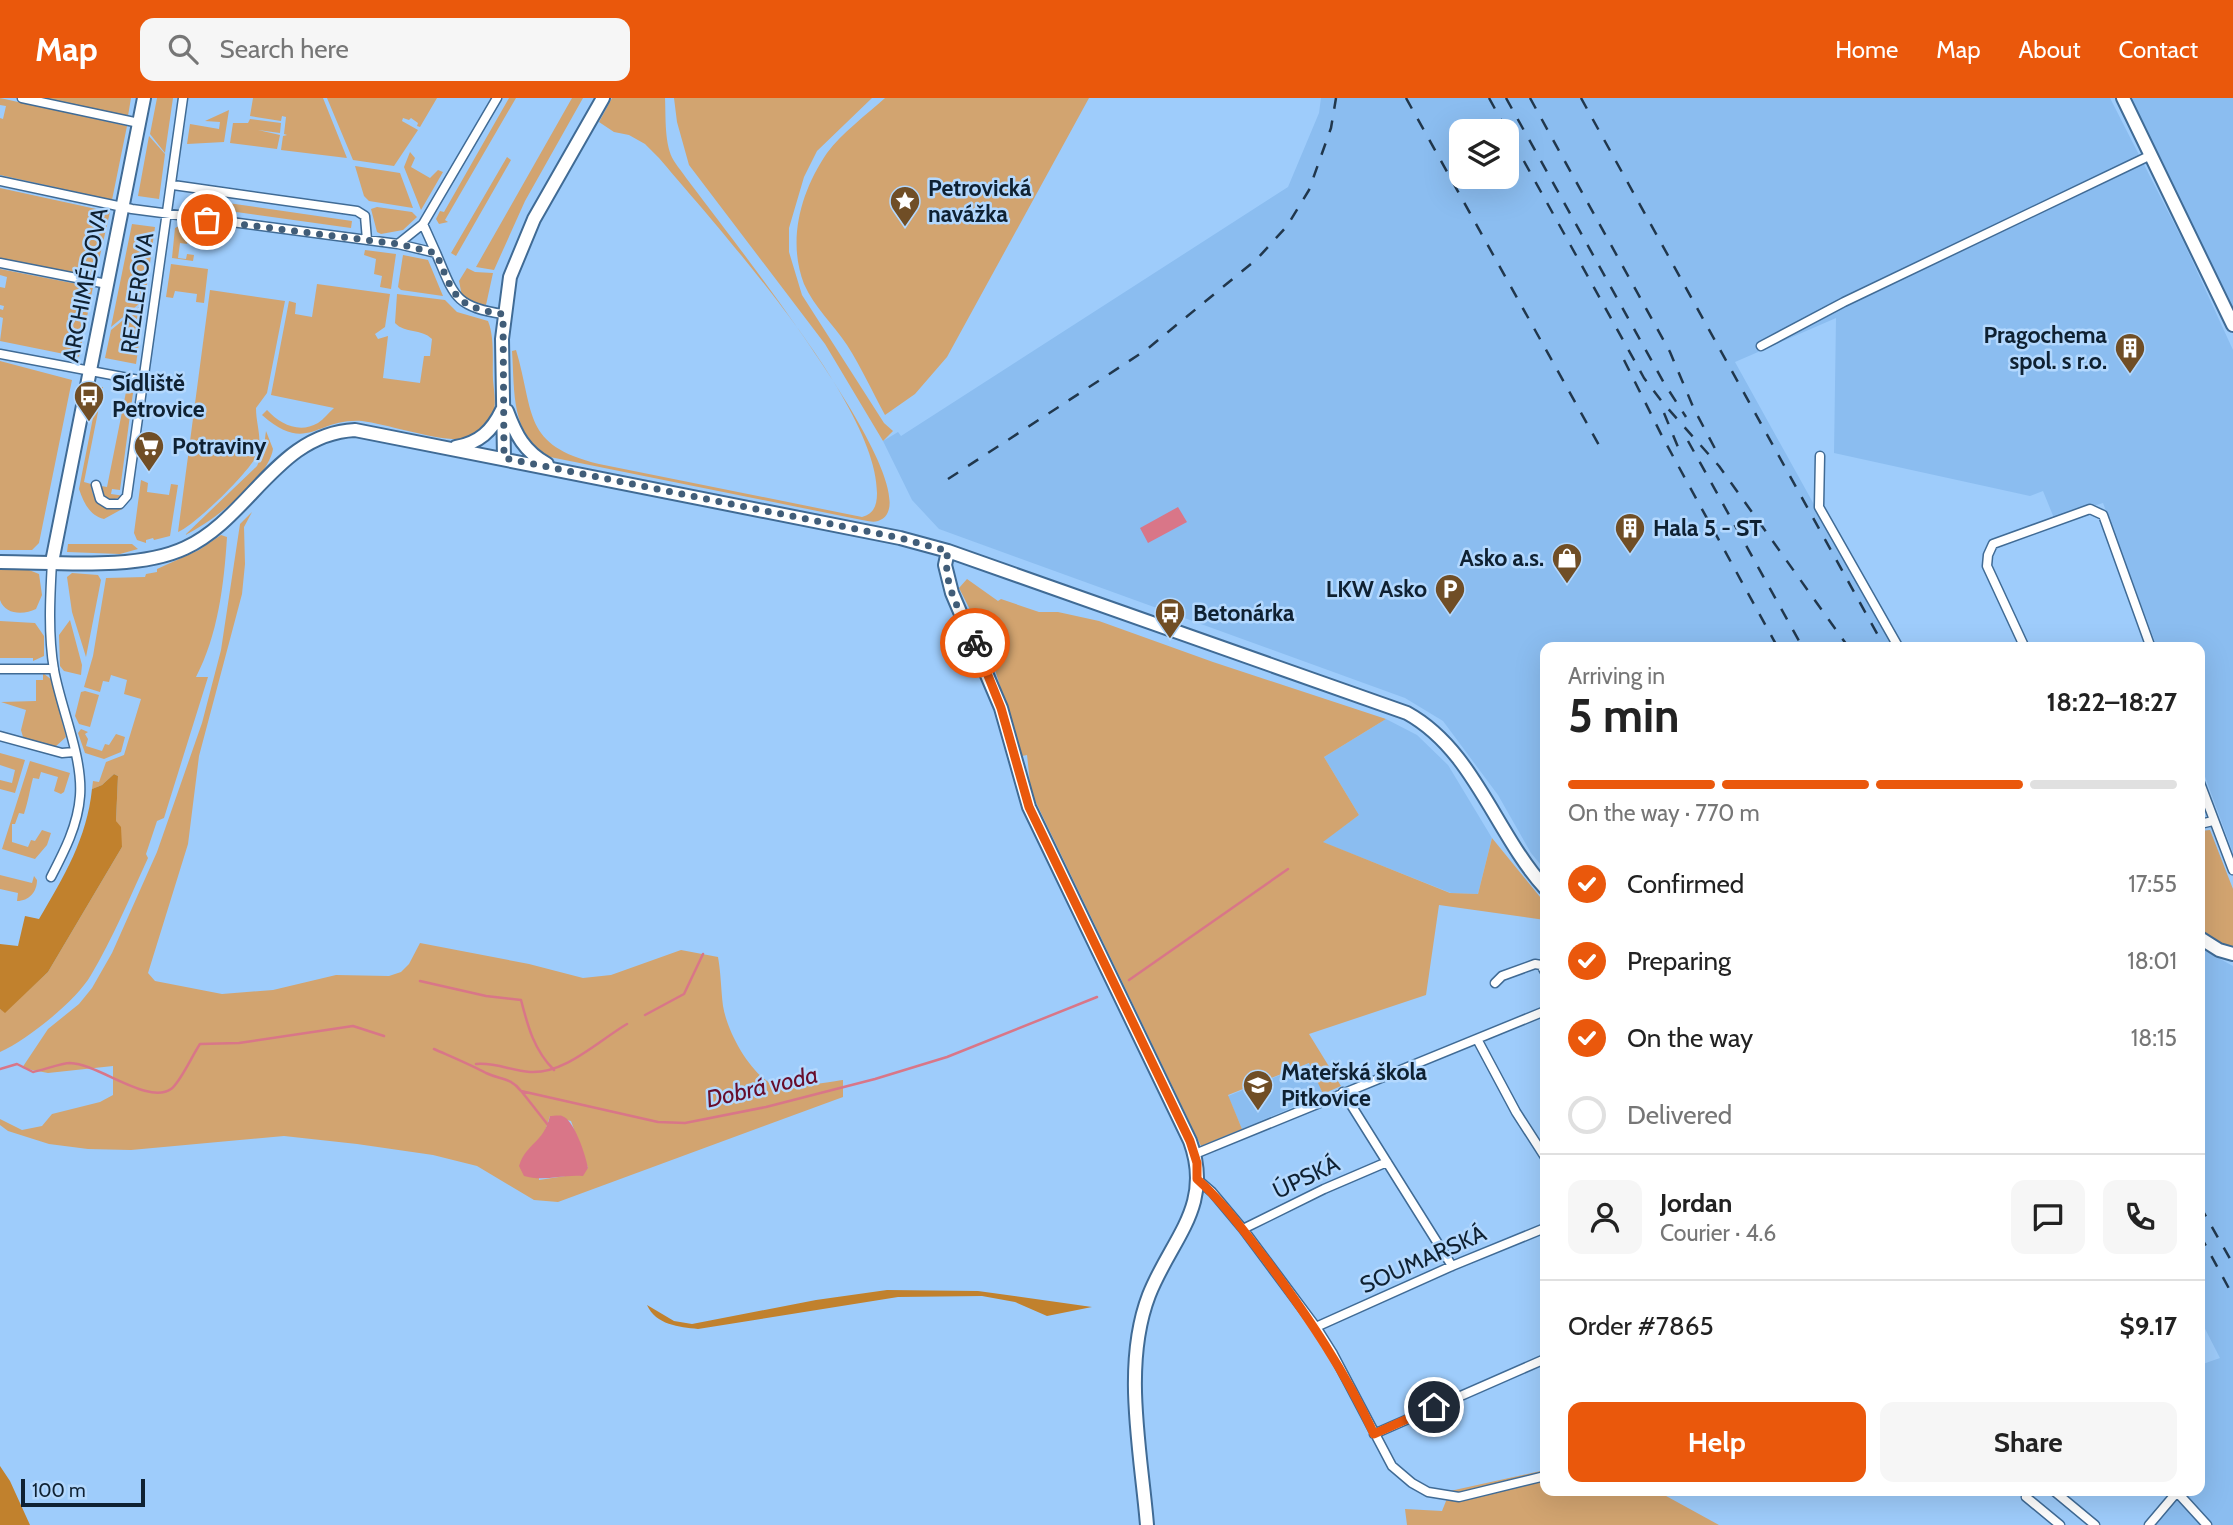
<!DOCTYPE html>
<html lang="en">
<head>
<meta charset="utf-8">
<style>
  :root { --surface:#fff; --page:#f6f6f6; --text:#222; --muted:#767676; --line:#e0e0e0; --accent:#ea580c }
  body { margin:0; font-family:Cabin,sans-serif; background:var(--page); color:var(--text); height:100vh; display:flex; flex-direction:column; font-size:26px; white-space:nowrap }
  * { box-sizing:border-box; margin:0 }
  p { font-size:23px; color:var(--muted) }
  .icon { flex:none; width:38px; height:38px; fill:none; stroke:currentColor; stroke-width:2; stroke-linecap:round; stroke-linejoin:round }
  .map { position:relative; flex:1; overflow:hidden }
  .side { position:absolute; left:1540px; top:544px; width:665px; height:854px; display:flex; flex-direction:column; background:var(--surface); border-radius:14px; box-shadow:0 7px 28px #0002 }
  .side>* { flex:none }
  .buttons { position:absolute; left:1449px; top:21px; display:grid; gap:14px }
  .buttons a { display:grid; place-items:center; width:70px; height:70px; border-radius:14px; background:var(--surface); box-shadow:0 7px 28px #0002; font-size:35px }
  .scale { position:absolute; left:21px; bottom:18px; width:124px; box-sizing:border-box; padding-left:7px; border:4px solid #0f2132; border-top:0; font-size:19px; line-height:24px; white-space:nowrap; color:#0f2132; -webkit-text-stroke:5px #b3d8fe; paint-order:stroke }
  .pin { position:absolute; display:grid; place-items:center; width:60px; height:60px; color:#fff; margin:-30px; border:4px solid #fff; border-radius:50%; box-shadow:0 2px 7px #0007 }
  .courier { position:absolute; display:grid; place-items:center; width:70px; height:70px; margin:-35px; border:5px solid #ea580c; border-radius:50%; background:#fff; color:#222; box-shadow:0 2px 9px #0007 }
  .head em { font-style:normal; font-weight:800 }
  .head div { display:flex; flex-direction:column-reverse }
  .head { display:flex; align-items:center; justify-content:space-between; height:119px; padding:0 28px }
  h1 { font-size:46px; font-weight:800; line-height:52px }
  .bar { display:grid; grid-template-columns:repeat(4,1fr); gap:10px 7px; align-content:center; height:84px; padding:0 28px }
  .bar i { height:9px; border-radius:5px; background:var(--line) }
  .bar .on { background:var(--accent) }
  .bar p { grid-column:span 4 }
  .line { display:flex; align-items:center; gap:18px; padding:0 28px; border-top:2px solid var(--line) }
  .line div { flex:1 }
  .round { display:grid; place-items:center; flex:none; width:74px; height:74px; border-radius:14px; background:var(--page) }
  ol { padding:0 28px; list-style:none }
  li { display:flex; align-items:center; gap:21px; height:77px }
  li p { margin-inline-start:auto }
  li .icon { padding:7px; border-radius:50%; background:var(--accent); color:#fff; stroke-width:4 }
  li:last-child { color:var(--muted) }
  li i { width:38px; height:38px; border:4px solid var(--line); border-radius:50% }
  .button { display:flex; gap:14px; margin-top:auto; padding:14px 28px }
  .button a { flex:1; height:80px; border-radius:14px; background:var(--accent); color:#fff; font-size:28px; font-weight:800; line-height:80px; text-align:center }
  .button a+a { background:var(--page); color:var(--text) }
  header { display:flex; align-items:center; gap:42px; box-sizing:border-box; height:98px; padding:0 35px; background:var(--accent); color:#fff }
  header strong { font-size:33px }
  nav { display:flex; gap:38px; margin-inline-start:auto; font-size:24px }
  .search { width:490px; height:63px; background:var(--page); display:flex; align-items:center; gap:18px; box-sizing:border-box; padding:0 24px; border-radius:14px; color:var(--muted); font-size:26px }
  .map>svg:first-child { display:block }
</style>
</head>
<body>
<header>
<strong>Map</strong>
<div class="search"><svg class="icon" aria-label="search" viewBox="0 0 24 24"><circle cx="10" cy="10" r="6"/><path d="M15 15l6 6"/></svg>Search here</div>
<nav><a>Home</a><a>Map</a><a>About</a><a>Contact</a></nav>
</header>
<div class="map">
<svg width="2233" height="1427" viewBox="0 0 2233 1427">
  <rect width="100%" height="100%" fill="#9eccfb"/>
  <path fill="#8bbdf0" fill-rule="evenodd" d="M1321,0h789l74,145 49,107v503l-33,-90v-115l-43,-1 -54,-144 -49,15 -11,-27 -13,5 -196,-43 2,-135 -101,44 158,285 -348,1v222l-14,-17 -33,-58 -55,-74 -38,-23 -466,-169 -27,-29 -29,-59 15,-9 3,4 387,-249 31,-74zM1461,33h46v46h-46z
    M2130,0h103v212z
    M1386,621l31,16 31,30 44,73 -14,56 -27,-1 -129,-51 37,-27 -35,-58z
    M2200,850l33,18v559h-77l26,-34h18v-126l20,-7 -20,-39z
    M1310,965l13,31 -81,35 -14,-33z"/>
  <path fill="#d2a470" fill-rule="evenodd" d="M0,0l127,28 -15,74 -112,-25v-57l3,1 3,-13 -6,-1z
    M44,0h87l-3,18z
    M157,0h16l-8,55 -15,-19z
    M253,0h70l24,60 -66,-8 2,-14 4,-1 -3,-1 2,-17 -4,-1 -1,5 -31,-5z
    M327,0h110l-17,29 -3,-1 1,-3 -7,-5 -2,2 -6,-2 -1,3 16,9 -24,36 -41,-6z
    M509,0h7l-71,122 3,2 -9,2 -3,-5 4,-8 4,1z
    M572,0h11l-58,103 -31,69 -18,-3z
    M612,0h53c1,18 -1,47 9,63 21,33 272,338 204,360 -6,2 -15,-1 -21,-2l-307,-62c-40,-23 -35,-64 -38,-106l4,-1c19,64 6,95 83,114l263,53c12,-3 15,-12 15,-24 0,-90 -158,-264 -218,-335l-14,-14 -16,-9 -15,-3 -15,-10z
    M674,0h198l-55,53 -13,26 -15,51v24l13,43 82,128 9,8 -10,10 -58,-97 -136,-179 -12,-43z
    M885,0h204l-142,259 -32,37 -30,21c-13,-24 -24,-48 -38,-70 -14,-21 -33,-38 -43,-61 -17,-44 -3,-93 23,-131 15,-20 39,-38 58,-55z
    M229,12l-5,32 -37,2 3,-20 29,5 1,-7 -15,-1z
    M250,21l31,4 -1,10 -22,-3 22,5 -3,14 -47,-6 3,-20h15z
    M149,38l16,18 -6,45 -21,-3z
    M410,54l5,6 -4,9 19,11 8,-8 5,2 -22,38 -17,-43z
    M507,59l4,3 -55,96 -5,-3z
    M355,68l45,7 13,35 -44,-7 -5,-5z
    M0,90l110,24 -15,65 -95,-19z
    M187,100l16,2v5l12,2 1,-4 5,-1 131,19 -1,7 -165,-23z
    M377,109l35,5 5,5 -14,13 -22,4 -4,-2 -6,-23z
    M132,126l23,3 -10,72 -34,28z
    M181,127l22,3 -1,6h-4l-1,3 -9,-1 -1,8 -7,-1 -2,15 8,1 1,-5 7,1 -1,6 -21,-3 3,-30z
    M365,152l31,4 -5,35 -11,-2 2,-11 -8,-2 2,-15 -12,-4z
    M403,157l25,5 15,36 -42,-6 -3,-3z
    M171,166l37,5 -4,34 -8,-1 1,-8 -22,-3 -2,7 -7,-1z
    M467,170l8,4 18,1 -7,32 -15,-2 -9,-7 -3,-15z
    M0,171l93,18 -14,70 -79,-16 3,-23 -3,-1v-8l3,1 1,-4 -4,-1v-18l5,1 2,-11 -7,-2z
    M317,186l73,10 -5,33 -10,7 3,5 10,-3 -5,42 37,5 4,-27h6l2,-17c-11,-11 -27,-5 -37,-16l2,-29 48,6 12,12 31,9c7,17 4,41 5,59 1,12 4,26 -1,38 -4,9 -14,17 -24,20 -23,6 -80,-14 -106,-17 -47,-3 -54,34 -100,-6l5,-5c13,14 32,24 51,13 6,-4 10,-10 16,-15l-63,-13 18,-94 7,2 -1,11 17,3z
    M210,192l75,11 -18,92 -11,15c0,16 6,28 2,44 -4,16 -64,74 -80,80z
    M145,204l-9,62 -31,-6 6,-28z
    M0,263l72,19 -33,163 -7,7h-32z
    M99,289h4l-19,95 7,2c1,19 15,29 33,24l-20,11c-15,-4 -20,-16 -25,-30z
    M126,294l7,1 -13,97 -8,-1 -1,5 14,2 -14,4c-7,-3 -11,-6 -10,-14l6,1z
    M266,333l7,18c-4,29 -62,74 -88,86l72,-69 6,-13z
    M141,382l7,3 -1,9 22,3 2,-11 7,1 -8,51 -16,4 -1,-2 -7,2v3l-9,-3 -3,-7z
    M252,414l-8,15 1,37 -3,30 -43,162 -11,88 -40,129 7,8 67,13 51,-4 63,-15 53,1 12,-4 8,-8 11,-21 109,21 54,14 28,-3 70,-25 37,7c3,17 3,33 5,49 4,25 26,66 49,78 14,7 54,-2 71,-4v17l-285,105 -24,-2 -57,-34 -44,-11 -76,-11 -73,-8 -153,14 -43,-1 -39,-5 -41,-13 -8,-6v-6l22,11 20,-4 10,-12 48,-12 13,-7v-29l-65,7 -26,-5 26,-39 31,-25 13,-16 20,-35 45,-101 45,-129 19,-73 19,-126zM550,1018l21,5 17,47 -16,7 -33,5v-40l4,-3z
    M221,437l6,2c-3,48 -9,98 -31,140h12l-44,141 -7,3 -11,33 2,4c-18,39 -35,80 -57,117 -15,26 -64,65 -91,77v-43l5,3 43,-40 74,-125 -6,-26 2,-45 -4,-2 -12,11 -10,4 1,-8 6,1 7,-20 18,-7 17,-56 -17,-5 3,-14 -16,-5 -2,7 -6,-1 -3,11 -16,-5 9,-31 13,-78 39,-1 1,-3 11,-2v-3l42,-19z
    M68,446h64l6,5 -18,5 -53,-2z
    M0,472h29l10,4 3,21 -6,14c-12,6 -31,6 -36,-9 0,-9 0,-22 0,-30z
    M72,475l26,2 3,5 -15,77 -14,-45 -5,-35z
    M967,481l31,22 3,-2 38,13h19l41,9 114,41 173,57 -62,38 35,58 -36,27 127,51 28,1 14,-56 53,65v17l-106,-15 -13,90 -117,39 32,52 -18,8 -14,-31 -81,32 14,34 -41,17 -170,-354 -4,-37 -5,1 -36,-115 -27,-53z
    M70,522l12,45 -1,10 -17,-4 -4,-5 -1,-31z
    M0,523l35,2 9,13v20l-11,5v-3h-33z
    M43,575l9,7 14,57 -12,11 -31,-11 -2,-7 5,-20 -25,-8 35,-1v-21h7z
    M85,593l14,4 -9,32 -11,-3 -4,-8 6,-24z
    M81,631l7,3 -3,2 3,5 -2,7 16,5 3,-7 4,1 7,-11 9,3 -4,15 -17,7 -19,-6 -7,-20z
    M0,655l25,7 -10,33 -15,-4v-9l12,3 3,-13 -15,-5z
    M30,663l40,12 -6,19 -3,2 -7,-3 4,-14 -17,-5 -2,7 -6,-1c-4,15 -4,20 -9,36l-5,-1 -4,11h-3v18l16,5 3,-7 4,1 7,-11 9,3 -4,12 -12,14 -33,-10z
    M2210,732l23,59v59l-20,-8 -13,-10v-99z
    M0,777l32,8 2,-7 3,4c0,12 -8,21 -20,21l1,-8 -18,-4z
    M1545,1372v21h112l62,34h-312l-2,-16 37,2 8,-20z"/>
  <path fill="#c1812d" d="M114,676l4,2 -2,45 5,6 1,20 -74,125 -43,41 -5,-4v-65l18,2 7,-30 14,3c25,-42 48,-81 53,-130l10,-4z
    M887,1192l91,1 114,16 -45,9 -32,-14 -33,-6 -84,1 -200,32c-19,-2 -42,-4 -51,-24l27,16 18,3 124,-24z
    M0,1368l10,15 20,44h-30z"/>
  <path fill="#d97688" d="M1178,409l9,15 -39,21 -8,-15z
    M550,1018c2,0 11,-1 12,0 12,3 24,40 26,52l-5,8c-21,-2 -39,6 -59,0l-5,-10c8,-24 24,-22 31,-50z"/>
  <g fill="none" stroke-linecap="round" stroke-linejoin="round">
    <path stroke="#d97688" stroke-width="2.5" d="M1129,882l159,-111
      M420,883l66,15 35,4c7,27 13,50 33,70
      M645,917l39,-21 19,-40
      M434,951c18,8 35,15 52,24 15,7 24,4 35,18l137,31 27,1 81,-16 109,-28 72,-22 150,-60
      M476,966c19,-2 36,7 54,8 35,2 68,-31 97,-48
      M0,971l17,-5 16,8c10,-2 29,-9 37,-9 29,1 78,42 101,26 9,-6 22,-35 29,-45l39,-1 114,-17 31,10
      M522,994l26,33"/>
    <g stroke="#406b95" stroke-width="11">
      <path id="street" d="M22,0l117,25
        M0,83l132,28 266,35 38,9c18,42 18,54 67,61
        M173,87l184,26 8,5 2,24
        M423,126l13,29
        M398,146l25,-20 74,-126
        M0,165l107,21
        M1761,248l83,-44 307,-147
        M0,256l144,27
        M1820,358l-1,51 80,141
        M96,387l4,14 8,5h12l7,-8 56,-398
        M2025,550l-38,-82 1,-11 5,-11 97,-35 13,6 48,133
        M0,571h54
        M0,638l62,17 12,-1
        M2200,685l33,87
        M2200,726l13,-3
        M51,779c13,-25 27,-52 29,-81 3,-39 -19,-87 -26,-126 -6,-35 -4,-73 -2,-108
        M1495,885l7,-7 33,-12 6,1 4,7
        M1477,941l39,73 29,45
        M1343,994l109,174
        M1195,1056l350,-143
        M1197,1081l15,13 31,37 73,98 17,27 59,112 20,17 16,9 31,5 86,-21
        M1243,1131l81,-40 63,-27
        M1316,1229l136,-61 93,-38
        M1374,1336l171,-75
        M2054,1393l41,34
        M2176,1393l31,34
        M2026,1399l34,28
        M2149,1427l28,-33"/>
    </g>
    <g stroke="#406b95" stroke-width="16">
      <path id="secondary" d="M2123,0l110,227
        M507,313c9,24 17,40 40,53
        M456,349c23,-4 36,-16 46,-37
        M504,360l-2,-119 8,-62 24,-58 69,-121
        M948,453l-3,14 7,28 49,115 28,99 161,334c24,65 -19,98 -41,154 -27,70 -8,157 -2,230
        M0,464c54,0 136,9 185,-14 65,-30 92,-114 170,-118l545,108 48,13 459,162c67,37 88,120 138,175
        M52,464l92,-464
        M2200,840l19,12 14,4"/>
    </g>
    <use href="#street" stroke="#fff" stroke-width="8"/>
    <use href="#secondary" stroke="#fff" stroke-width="12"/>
    <path stroke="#21374c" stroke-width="2.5" stroke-dasharray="12 12" stroke-linecap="butt" d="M1406,0l194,349
      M1489,0l155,280 19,25 56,63 130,182
      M1506,0l158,285 22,34
      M1530,0l140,254 24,57 26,49
      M1581,0l304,550
      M1624,262l39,78 115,210
      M1664,315l16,39
      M1688,343l115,207
      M948,381l198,-129 111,-91 30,-33 22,-36 22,-62 5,-30
      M2200,1108l33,58
      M2200,1137l33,61"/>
  </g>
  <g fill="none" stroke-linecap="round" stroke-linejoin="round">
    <path stroke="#415d78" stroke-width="7" stroke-dasharray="0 12.6" d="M207,122l191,24 38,9c18,42 18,54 67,61l1,144 396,80 48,13c-7,33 14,63 27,92"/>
    <path stroke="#ea580c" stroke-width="9" d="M975,545l26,65 28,99 161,334 7,22v16c27,24 48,54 70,82 41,56 78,110 107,173l60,-27"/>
  </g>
  <defs>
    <g id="sight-pin" transform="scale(1.575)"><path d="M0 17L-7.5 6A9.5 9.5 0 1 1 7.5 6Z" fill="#704e26" stroke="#b3d8fe"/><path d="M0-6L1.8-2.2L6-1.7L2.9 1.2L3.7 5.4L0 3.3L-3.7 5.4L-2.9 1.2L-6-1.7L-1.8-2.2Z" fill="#fff"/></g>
    <g id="building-pin" transform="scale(1.575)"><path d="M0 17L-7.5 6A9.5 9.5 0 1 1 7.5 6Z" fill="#704e26" stroke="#b3d8fe"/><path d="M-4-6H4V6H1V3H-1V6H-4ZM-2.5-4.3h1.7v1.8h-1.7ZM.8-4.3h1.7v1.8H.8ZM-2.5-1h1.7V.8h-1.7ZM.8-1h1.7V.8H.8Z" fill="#fff"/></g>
    <g id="bus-pin" transform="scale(1.575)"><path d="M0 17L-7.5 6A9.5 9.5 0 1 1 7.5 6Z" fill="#704e26" stroke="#b3d8fe"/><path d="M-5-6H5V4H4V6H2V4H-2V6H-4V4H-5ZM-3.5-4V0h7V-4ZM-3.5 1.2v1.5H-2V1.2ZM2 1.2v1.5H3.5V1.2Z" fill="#fff"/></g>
    <g id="supermarket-pin" transform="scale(1.575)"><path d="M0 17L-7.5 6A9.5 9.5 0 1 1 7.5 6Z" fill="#704e26" stroke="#b3d8fe"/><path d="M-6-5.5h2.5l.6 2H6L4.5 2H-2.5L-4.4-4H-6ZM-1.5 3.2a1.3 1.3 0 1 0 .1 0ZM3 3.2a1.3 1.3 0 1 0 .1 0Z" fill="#fff"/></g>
    <g id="shop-pin" transform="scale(1.575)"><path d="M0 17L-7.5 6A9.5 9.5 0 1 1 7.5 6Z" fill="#704e26" stroke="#b3d8fe"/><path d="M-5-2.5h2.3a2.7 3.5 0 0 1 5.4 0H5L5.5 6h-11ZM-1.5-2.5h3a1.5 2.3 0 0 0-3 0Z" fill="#fff"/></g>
    <g id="parking-pin" transform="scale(1.575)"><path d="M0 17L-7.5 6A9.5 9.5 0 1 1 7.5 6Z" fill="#704e26" stroke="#b3d8fe"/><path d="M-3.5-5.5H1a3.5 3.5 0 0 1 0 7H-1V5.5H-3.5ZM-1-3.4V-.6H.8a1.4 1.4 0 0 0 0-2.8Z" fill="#fff"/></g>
    <g id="school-pin" transform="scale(1.575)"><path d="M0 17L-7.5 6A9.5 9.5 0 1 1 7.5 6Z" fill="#704e26" stroke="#b3d8fe"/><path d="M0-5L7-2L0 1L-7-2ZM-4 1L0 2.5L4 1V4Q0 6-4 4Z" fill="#fff"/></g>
  </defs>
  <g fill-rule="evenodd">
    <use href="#sight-pin" x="905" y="103"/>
    <use href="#building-pin" x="2130" y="250"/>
    <use href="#bus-pin" x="89" y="298"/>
    <use href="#supermarket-pin" x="149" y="348"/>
    <use href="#building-pin" x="1630" y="430"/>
    <use href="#shop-pin" x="1567" y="460"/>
    <use href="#parking-pin" x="1450" y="491"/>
    <use href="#bus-pin" x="1170" y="515"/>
    <use href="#school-pin" x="1258" y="987"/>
  </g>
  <g text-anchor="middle" stroke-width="5" stroke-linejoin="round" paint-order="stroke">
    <g font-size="23" font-weight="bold" fill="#0f2132" stroke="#b3d8fe" text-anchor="start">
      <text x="928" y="98">Petrovická<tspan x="928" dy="26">navážka</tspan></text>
      <text x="2107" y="245" text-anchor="end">Pragochema<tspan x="2107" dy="26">spol. s r.o.</tspan></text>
      <text x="112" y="293">Sídliště<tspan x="112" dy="26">Petrovice</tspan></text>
      <text x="172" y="356">Potraviny</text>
      <text x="1653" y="438">Hala 5 - ST</text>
      <text x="1544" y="468" text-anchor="end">Asko a.s.</text>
      <text x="1427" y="499" text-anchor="end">LKW Asko</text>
      <text x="1193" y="523">Betonárka</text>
      <text x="1281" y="982">Mateřská škola<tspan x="1281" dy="26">Pitkovice</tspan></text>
    </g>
    <g font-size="23" fill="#0f2132" stroke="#b3d8fe">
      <text transform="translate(85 187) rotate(-79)" y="8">ARCHIMÉDOVA</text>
      <text transform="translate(137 195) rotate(-82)" y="8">REZLEROVA</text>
      <text transform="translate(1306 1079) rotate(-25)" y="8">ÚPSKÁ</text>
      <text transform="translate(1423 1161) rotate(-24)" y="8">SOUMARSKÁ</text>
    </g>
    <g font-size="24" font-style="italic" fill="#680d2a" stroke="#b3d8fe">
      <text transform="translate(762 989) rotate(-13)" y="8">Dobrá voda</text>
    </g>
  </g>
</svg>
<div class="buttons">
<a><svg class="icon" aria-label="layers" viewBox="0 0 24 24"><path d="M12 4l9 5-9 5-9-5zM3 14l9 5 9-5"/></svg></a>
</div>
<div class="scale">100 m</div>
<div class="pin" style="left:207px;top:122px;background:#ea580c"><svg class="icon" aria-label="bag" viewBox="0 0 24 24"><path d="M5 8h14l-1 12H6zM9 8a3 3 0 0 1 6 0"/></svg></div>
<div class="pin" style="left:1434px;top:1309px;background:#1f2937"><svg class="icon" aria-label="home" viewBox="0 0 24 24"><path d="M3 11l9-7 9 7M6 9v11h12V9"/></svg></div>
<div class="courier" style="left:975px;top:545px"><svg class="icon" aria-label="bike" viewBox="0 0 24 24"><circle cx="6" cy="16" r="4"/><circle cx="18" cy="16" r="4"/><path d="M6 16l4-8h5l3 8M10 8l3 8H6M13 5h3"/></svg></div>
<section class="side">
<div class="head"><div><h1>5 min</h1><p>Arriving in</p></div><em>18:22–18:27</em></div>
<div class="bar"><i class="on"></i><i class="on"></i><i class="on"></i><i></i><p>On the way · 770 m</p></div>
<ol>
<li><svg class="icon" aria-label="check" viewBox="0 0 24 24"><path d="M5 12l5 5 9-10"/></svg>Confirmed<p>17:55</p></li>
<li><svg class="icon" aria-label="check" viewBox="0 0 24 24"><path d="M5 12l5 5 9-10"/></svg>Preparing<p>18:01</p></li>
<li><svg class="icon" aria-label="check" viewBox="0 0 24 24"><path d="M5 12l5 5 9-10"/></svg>On the way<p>18:15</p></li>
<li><i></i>Delivered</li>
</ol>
<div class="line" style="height:126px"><a class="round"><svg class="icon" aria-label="person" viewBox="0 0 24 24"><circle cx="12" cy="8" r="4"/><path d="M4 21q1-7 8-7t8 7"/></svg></a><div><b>Jordan</b><p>Courier · 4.6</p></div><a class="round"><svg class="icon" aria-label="chat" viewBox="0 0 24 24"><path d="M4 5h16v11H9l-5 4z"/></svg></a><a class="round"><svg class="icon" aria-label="phone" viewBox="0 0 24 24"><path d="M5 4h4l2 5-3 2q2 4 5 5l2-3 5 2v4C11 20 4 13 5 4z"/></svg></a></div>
<div class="line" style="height:91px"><div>Order #7865</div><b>$9.17</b></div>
<div class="button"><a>Help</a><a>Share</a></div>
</section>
</div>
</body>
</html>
